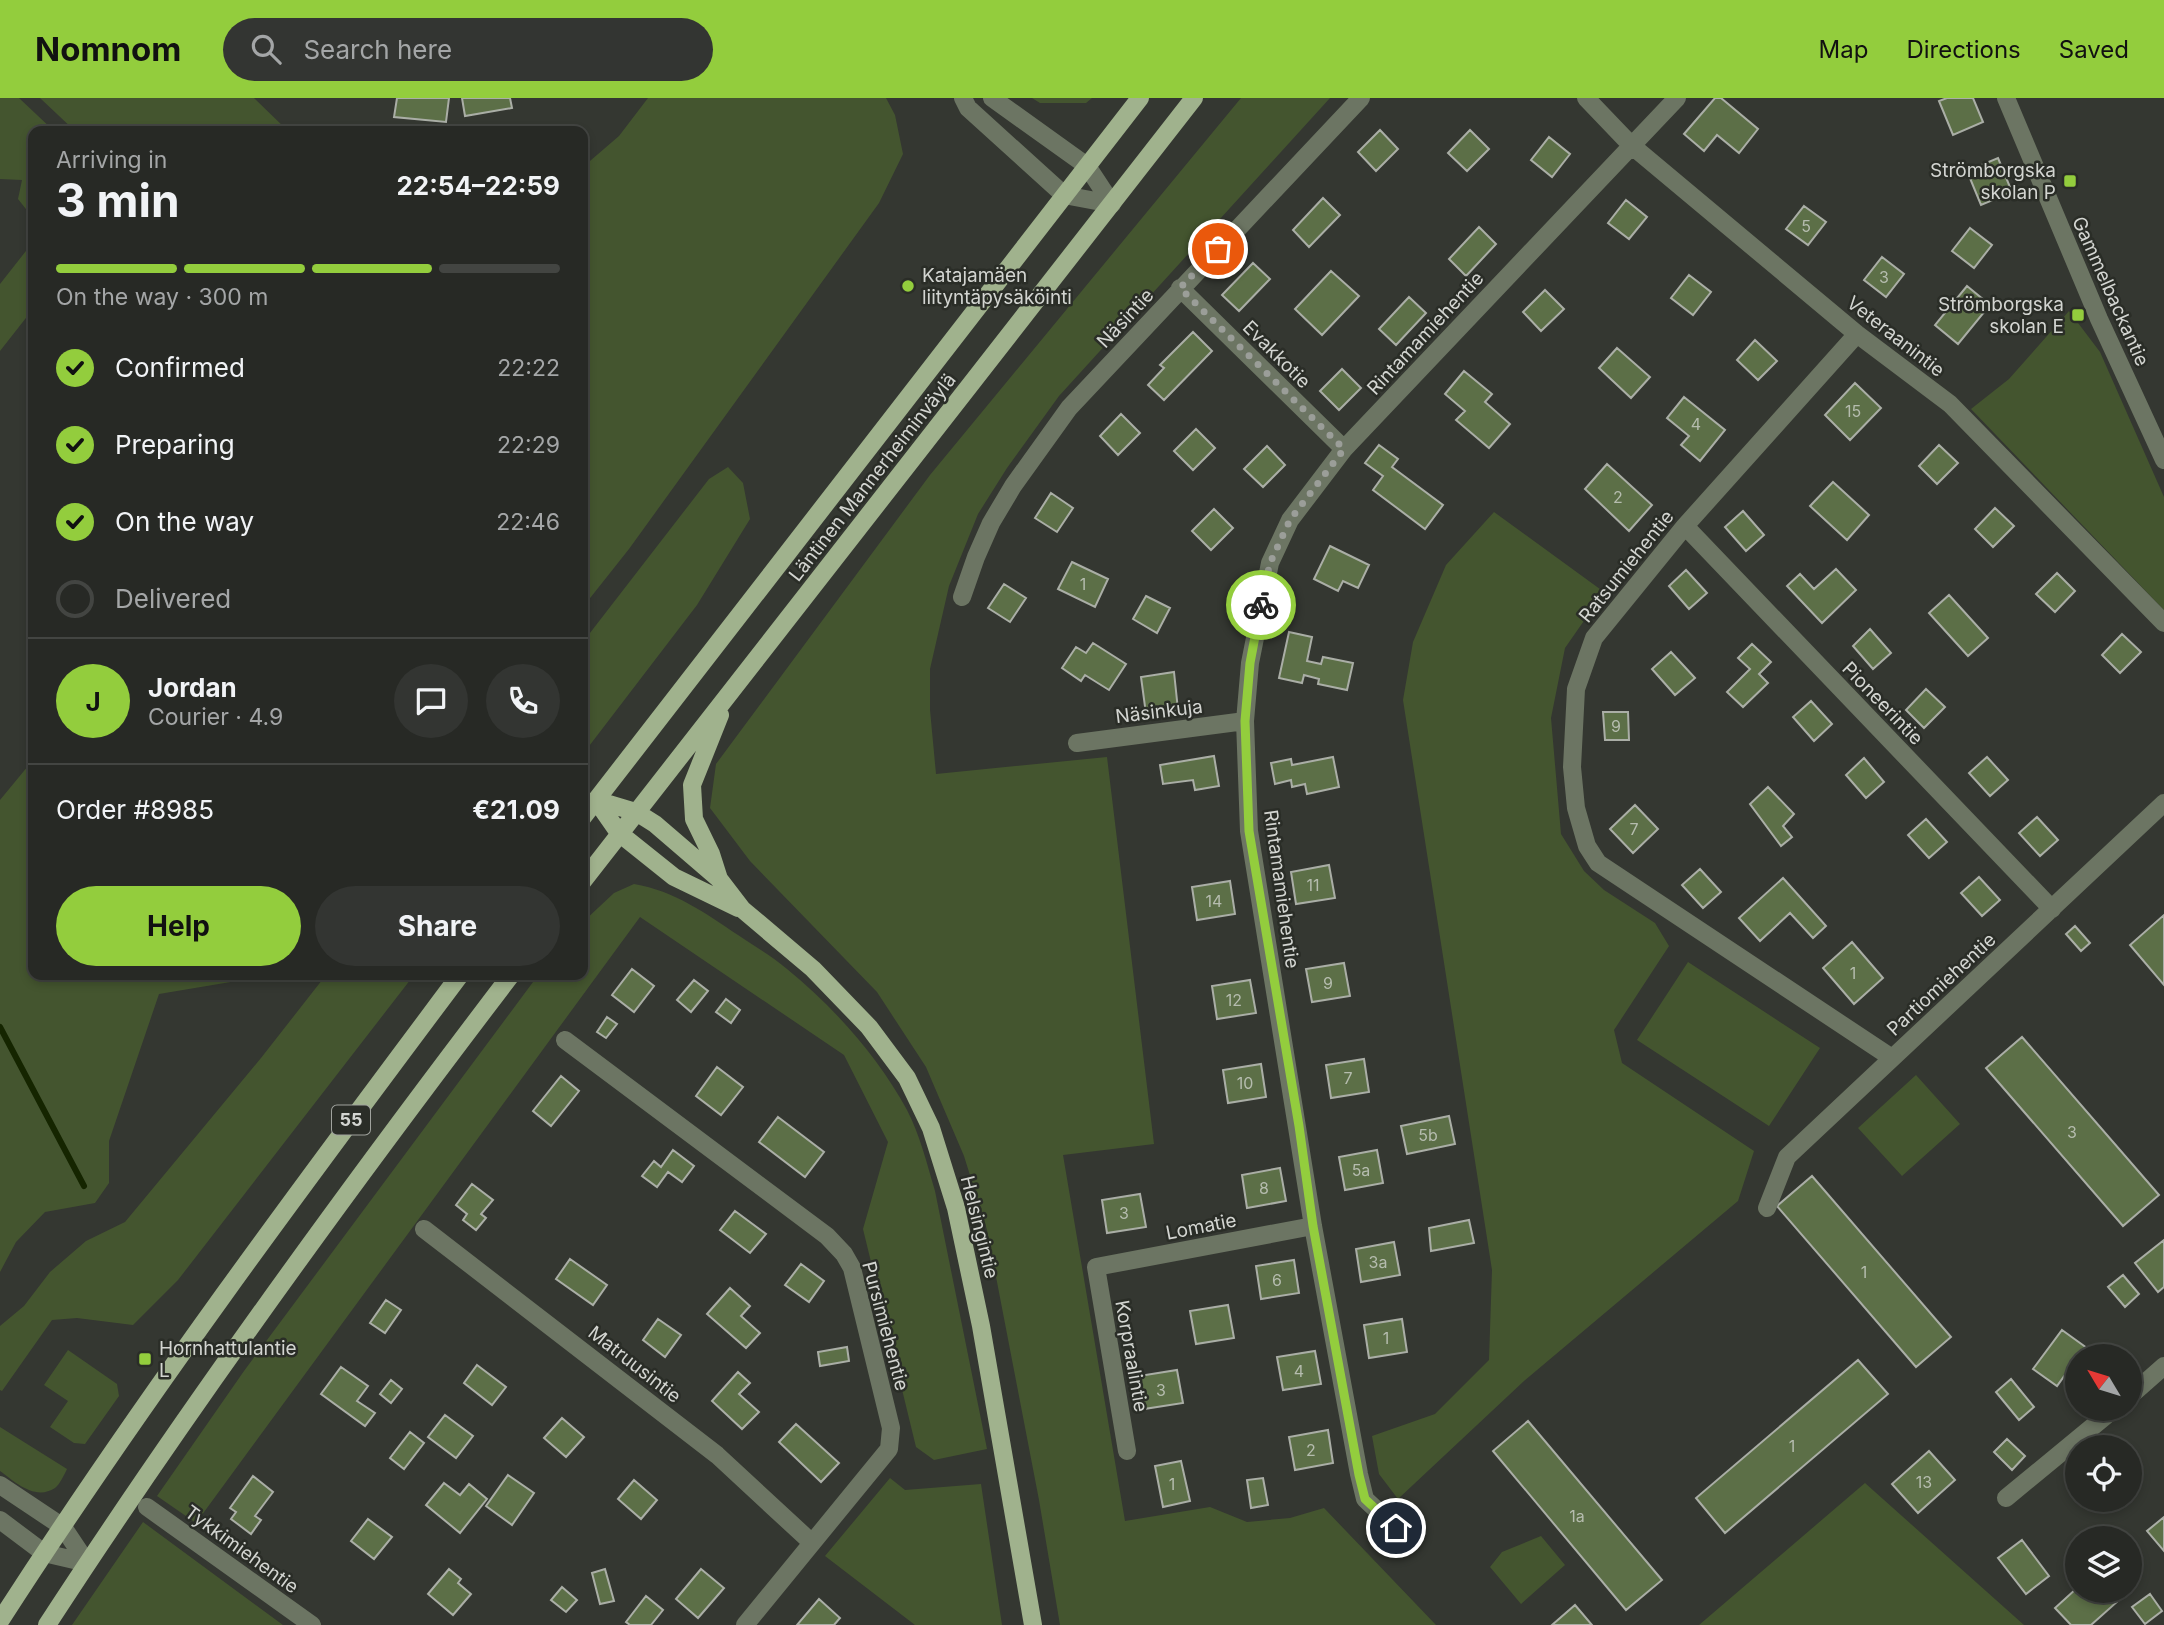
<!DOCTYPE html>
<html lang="en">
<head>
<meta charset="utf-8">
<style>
  :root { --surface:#272925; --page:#333532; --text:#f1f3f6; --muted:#a4a6a7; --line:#434542; --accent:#93cd3d }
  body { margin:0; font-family:Inter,sans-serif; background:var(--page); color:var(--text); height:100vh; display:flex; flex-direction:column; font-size:26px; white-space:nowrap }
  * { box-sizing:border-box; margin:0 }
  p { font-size:23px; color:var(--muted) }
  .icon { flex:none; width:38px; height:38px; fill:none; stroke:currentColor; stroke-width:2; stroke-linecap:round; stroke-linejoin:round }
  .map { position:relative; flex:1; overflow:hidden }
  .sheet { position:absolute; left:28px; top:28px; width:560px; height:854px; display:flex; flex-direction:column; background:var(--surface); border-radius:14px; box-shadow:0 4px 10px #0003,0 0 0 2px var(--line) }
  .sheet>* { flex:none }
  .needle { width:46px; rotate:308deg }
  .fabs { position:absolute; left:2065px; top:1246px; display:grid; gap:14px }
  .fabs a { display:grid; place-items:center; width:77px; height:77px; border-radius:50%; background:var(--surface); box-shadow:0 4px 10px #0003,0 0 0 2px var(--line); font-size:35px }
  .pin { position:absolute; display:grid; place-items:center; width:60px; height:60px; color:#fff; margin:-30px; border:4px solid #fff; border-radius:50%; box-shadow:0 2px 7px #0007 }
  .courier { position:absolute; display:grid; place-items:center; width:70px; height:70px; margin:-35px; border:5px solid #93cd3d; border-radius:50%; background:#fff; color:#222; box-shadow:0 2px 9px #0007 }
  .summary em { font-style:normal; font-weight:700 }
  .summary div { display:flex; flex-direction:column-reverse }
  .summary { display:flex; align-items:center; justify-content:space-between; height:119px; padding:0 28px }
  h1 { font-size:46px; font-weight:700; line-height:52px }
  .bar { display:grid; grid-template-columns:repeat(4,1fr); gap:10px 7px; align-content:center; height:84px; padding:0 28px }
  .bar i { height:9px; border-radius:5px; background:var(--line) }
  .bar .on { background:var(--accent) }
  .bar p { grid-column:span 4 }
  .line { display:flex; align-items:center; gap:18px; padding:0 28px; border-top:2px solid var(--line) }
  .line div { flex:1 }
  .round { display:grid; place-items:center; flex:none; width:74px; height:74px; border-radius:37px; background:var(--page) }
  ol { padding:0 28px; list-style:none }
  li { display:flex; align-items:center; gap:21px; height:77px }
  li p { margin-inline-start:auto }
  li .icon { padding:7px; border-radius:50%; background:var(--accent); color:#111; stroke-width:4 }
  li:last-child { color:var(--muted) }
  li i { width:38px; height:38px; border:4px solid var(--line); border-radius:50% }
  .action { display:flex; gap:14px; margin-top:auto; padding:14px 28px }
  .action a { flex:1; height:80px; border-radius:42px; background:var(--accent); color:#111; font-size:28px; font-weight:700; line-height:80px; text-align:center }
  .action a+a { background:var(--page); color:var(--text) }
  header { display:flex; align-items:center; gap:42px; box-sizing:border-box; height:98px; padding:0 35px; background:var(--accent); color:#111 }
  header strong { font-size:33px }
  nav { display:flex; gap:38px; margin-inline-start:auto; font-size:24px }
  .search { width:490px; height:63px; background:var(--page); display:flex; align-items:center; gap:18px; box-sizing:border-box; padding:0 24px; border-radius:38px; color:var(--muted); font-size:26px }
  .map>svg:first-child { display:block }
</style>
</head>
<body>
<header>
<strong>Nomnom</strong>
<div class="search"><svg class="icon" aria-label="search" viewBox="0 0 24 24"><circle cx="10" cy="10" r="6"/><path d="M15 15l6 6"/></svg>Search here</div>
<nav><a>Map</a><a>Directions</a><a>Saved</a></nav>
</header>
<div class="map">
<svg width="2164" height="1527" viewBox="0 0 2164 1527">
  <rect width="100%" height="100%" fill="#343731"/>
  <path fill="#44552f" d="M0,0h19l35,33h-21v92v-5l-15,-19 4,-19 -22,-1z
    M40,0h214l34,33h-213z
    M648,0h238l9,17 8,39 -24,49 -250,346 -46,58v-440l36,-31z
    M1032,0h60l-6,5h-46z
    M1241,0h89l-271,298 -52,72 -29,46 -29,72 -19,83v41l6,64 171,-17 47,387 -91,11 62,366 85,-14 37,15 43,-4 34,-10 112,117h-376l-21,-125 -52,-270 -23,-74 -38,-89 -49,-75 -127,-131 -40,-53 6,-44 214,-289z
    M33,144v67l-33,42v-67z
    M2069,213l31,41 64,145v113l-193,-201 38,-30z
    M728,369l15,16 7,36 -53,86 -114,149v-112l126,-163z
    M1494,414l110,80 -39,56 -14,70 10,116 23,37 20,19 51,33 14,23 -55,84 8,33 132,88 -16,50 -214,180 -126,118 -19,-25 -7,-38 63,-22 54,-54 3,-90 -89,-570 10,-58 33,-77z
    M33,662v215h239l-113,19 -50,147v42l-14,20 -50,9 -29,30 -16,30v-472z
    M634,786c41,7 71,29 104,51 16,11 34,21 49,34 46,37 92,89 120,141 13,25 20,54 28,81l52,258 -53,11 -18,-13 -53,-218 25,-87 -44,-87 -204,-138 -444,606 -39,-27 87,-125 292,-393 3,-3h44v-53l31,-29z
    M1688,864l132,86 -51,78 -132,-86z
    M326,877h88l-236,305 -45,45 -56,-7 -25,2 -50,71 -2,-1v-64l24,-20 26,-34 36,-31 39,-19 136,-164z
    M1916,977l44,49 -58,52 -44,-48z
    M68,1252l49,34 2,12 -34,48 -11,-1 -24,-16 18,-26 -24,-16z
    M0,1329l67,42c-3,6 -7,15 -12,19 -20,13 -40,-6 -55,-17z
    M890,1380l15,12 76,-6 21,141h-87l-90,-69z
    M1865,1385l159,142h-325z
    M143,1424l140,103h-211z
    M1541,1438l24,29 -44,39 -31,-37 12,-15z"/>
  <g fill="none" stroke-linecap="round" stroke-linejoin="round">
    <path stroke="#152500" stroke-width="6" d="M0,929l84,159"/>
  </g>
  <path fill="#5c6f47" stroke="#aaaea6" stroke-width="2" d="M397,0h52l-3,24 -52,-5z
    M462,0h48l2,10 -47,8z
    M1715,0h6l37,31 -19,24 -22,-18 -13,16 -20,-17z
    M1947,0h26l10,24 -30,13 -14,-34z
    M1380,32l18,19 -22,22 -18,-19z
    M1470,32l19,19 -22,22 -19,-18z
    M1549,39l21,17 -18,23 -21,-17z
    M1998,60l14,34 -31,13 -14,-34z
    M1323,100l17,17 -31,32 -16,-17z
    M1626,102l21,17 -18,22 -21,-16z
    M1804,108l22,16 -18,23 -22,-16z
    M1479,129l17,17 -30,32 -17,-17z
    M1970,130l22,17 -18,23 -22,-17z
    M1882,159l22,17 -18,23 -22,-17z
    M1253,165l17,16 -31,32 -17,-16z
    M1331,173l28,25 -37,39 -27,-26z
    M1689,177l22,17 -18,23 -22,-17z
    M1967,188l23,19 -32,39 -23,-19z
    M1545,192l19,19 -23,22 -18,-19z
    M1409,199l17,16 -30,32 -17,-16z
    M1193,234l19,19 -48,49 -16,-15 16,-17 -4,-3z
    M1755,242l22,21 -19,19 -21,-20z
    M1617,250l33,29 -19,21 -32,-30z
    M1342,271l19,19 -22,22 -19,-19z
    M1464,273l28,23 -7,8 25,22 -21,24 -33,-28 9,-9 -20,-17z
    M1855,285l26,25 -31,32 -25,-25z
    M1684,299l41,33 -25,31 -19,-16 8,-9 -22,-18z
    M1121,316l19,19 -22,22 -18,-19z
    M1196,331l19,19 -22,22 -19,-19z
    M1379,347l19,14 -6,8 51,38 -18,24 -52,-39 10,-14 -18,-13z
    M1939,347l19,18 -21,21 -18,-18z
    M1267,348l18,19 -22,22 -19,-18z
    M1607,366l45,41 -23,26 -44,-42z
    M1833,384l36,33 -22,25 -37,-34z
    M1051,395l22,15 -16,24 -22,-14z
    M1995,410l19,18 -21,21 -18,-18z
    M1214,411l19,19 -22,22 -19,-19z
    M1743,413l21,24 -18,16 -21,-24z
    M1330,448l39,19 -11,23 -15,-7 -5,10 -24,-12z
    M1072,464l36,17 -13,28 -37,-18z
    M1836,471l20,21 -34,33 -35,-37 13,-12 14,15z
    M1686,472l21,23 -18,16 -20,-23z
    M2057,475l18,18 -20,21 -19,-18z
    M1004,486l22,14 -16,24 -22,-14z
    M1949,497l39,43 -20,18 -39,-43z
    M1146,498l24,12 -13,25 -24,-14z
    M1870,531l21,24 -18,16 -20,-23z
    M1289,534l23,5 -5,24 14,3 2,-7 30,6 -6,27 -29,-6 1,-5 -15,-4 -2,8 -23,-5z
    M2122,536l19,18 -21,21 -18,-18z
    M1093,545l33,21 -17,26 -24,-15 -4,6 -19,-13 14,-21 10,6z
    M1752,546l19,18 -12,12 9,9 -25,24 -16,-15 23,-23 -12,-11z
    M1671,554l24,26 -20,17 -23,-26z
    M1174,574l4,38 -32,4 -5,-37z
    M1926,591l19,18 -21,21 -18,-18z
    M1811,603l21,23 -18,17 -21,-24z
    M1603,614h25l1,28h-24z
    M1214,658l5,30 -24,4 -2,-10 -30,4 -3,-19z
    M1333,659l6,30 -32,7 -2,-10 -13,3 -1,-7 -16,4 -4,-21 20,-4 1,6z
    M1987,659l21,23 -18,16 -21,-23z
    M1864,660l20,24 -18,16 -20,-23z
    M1768,689l26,27 -11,12 9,11 -11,9 -31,-42z
    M1635,707l23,24 -25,24 -23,-24z
    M2037,719l21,23 -18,16 -21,-23z
    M1926,721l21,23 -18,16 -21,-23z
    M1329,767l6,33 -39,6 -5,-32z
    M1700,771l21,23 -18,16 -21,-23z
    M1979,779l21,23 -18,16 -21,-23z
    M1783,780l43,48 -13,12 -23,-25 -30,28 -21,-23z
    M1230,783l5,33 -38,6 -5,-33z
    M2164,817v70l-34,-40z
    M2075,828l15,17 -9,8 -15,-17z
    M1852,844l31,36 -29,26 -31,-36z
    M1344,865l6,33 -38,6 -6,-33z
    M632,871l22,17 -20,26 -22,-17z
    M694,882l14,11 -17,21 -14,-12z
    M1250,882l6,33 -39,6 -5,-33z
    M726,901l14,11 -9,13 -15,-11z
    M607,919l10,7 -11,14 -9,-6z
    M2022,939l137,158 -36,31 -137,-158z
    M1364,961l5,33 -38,6 -5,-33z
    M1261,966l5,33 -38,6 -5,-33z
    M717,969l26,20 -22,28 -25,-19z
    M561,978l18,15 -28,35 -18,-15z
    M1449,1018l6,28 -48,10 -6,-28z
    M778,1019l46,35 -19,25 -46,-35z
    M673,1052l21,16 -12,16 -14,-10 -11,15 -15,-11 12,-15 7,6z
    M1377,1052l6,33 -38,7 -6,-33z
    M1280,1070l6,33 -39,7 -5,-33z
    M1812,1078l139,161 -35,30 -139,-161z
    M472,1086l21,16 -12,14 5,4 -10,12 -13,-10 4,-6 -11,-9z
    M1140,1096l6,33 -39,6 -5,-33z
    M735,1113l31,23 -16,19 -30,-23z
    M1469,1122l5,23 -43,8 -2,-23z
    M2164,1142v47l-6,5 -23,-29z
    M1394,1144l6,33 -39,7 -5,-33z
    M570,1161l37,26 -14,20 -37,-26z
    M1294,1162l5,33 -38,6 -5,-33z
    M801,1166l23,17 -15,21 -24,-17z
    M2123,1177l16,19 -14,13 -17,-20z
    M730,1190l20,18 -9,10 19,17 -14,15 -39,-34z
    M386,1202l15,10 -16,23 -15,-10z
    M1228,1207l6,33 -38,6 -6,-33z
    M658,1221l23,16 -16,22 -22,-17z
    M1402,1221l5,33 -38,6 -5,-33z
    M2062,1232l36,26h-21v17l-7,-5 -13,18 -24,-17z
    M847,1249l2,14 -29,5 -2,-14z
    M1315,1253l6,33 -38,6 -6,-33z
    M1858,1262l30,34 -163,139 -29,-35z
    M477,1267l29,22 -14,18 -28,-22z
    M341,1269l27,19 -11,15 18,12 -10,13 -44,-32z
    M1177,1272l6,33 -39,6 -5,-33z
    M738,1274l12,11 -11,11 20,18 -17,17 -30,-28z
    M2011,1281l23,28 -15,13 -23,-28z
    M391,1282l11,9 -11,14 -11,-9z
    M445,1317l28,21 -17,22 -28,-21z
    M562,1320l22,19 -18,20 -22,-19z
    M1528,1323l134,159 -36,30 -133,-159z
    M796,1326l43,39 -18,19 -42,-40z
    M1328,1332l5,33 -38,7 -6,-33z
    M410,1334l14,11 -20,26 -14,-11z
    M2007,1341l18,17 -13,14 -18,-18z
    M1929,1353l26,29 -37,33 -26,-29z
    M1181,1363l9,40 -27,6 -8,-41z
    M508,1377l26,18 -22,32 -26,-19z
    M253,1378l20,16 -18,24 6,4 -10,14 -20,-15 5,-7 -6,-4z
    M1263,1380l5,27 -17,3 -4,-28z
    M634,1382l23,20 -16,19 -23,-20z
    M444,1385l16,12 9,-11 18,15 -27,34 -34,-28z
    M2164,1419v34l-17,-20z
    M368,1421l24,18 -18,22 -23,-18z
    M2022,1442l27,36 -23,18 -28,-36z
    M449,1471l12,10 -3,4 13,11 -18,21 -25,-21z
    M605,1471l9,32 -14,3 -8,-31z
    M701,1471l23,19 -26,30 -22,-19z
    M562,1489l15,13 -11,12 -15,-12z
    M2077,1490v3h33l8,10 -27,24h-20l-16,-17z
    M2150,1496l12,17 -17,13 -13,-17z
    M646,1498l17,14 -12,15h-21l-4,-3z
    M819,1501l21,19 -6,7h-37z
    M1575,1507l17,20h-40z"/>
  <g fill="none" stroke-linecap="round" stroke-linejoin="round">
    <path stroke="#6c7563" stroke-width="18" d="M963,0l5,10 96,87 48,9
      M992,0l95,68 25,38
      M1586,0l45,47 226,189 93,70 214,219
      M2006,0l93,221 65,141
      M1180,190l164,161
      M1857,236l-172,192 -91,112 -18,51 -4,78 4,41 11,38 11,17 294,195
      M1685,428l367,383
      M962,499l14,-40 15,-34 22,-37 56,-78 292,-310
      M1077,645l168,-22
      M565,942l262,196 17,18 8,14 39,160 -2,21 -144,176
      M1767,1110l20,-51 377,-354
      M424,1131l293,226 94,87
      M2130,1298l34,-30
      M1127,1353l-31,-184 217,-41
      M0,1387l63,42 24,36
      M2006,1400l108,-89
      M147,1409l165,118
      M0,1422l44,33 43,10
      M1396,1430l-31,-29 -6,-25 -46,-248 -64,-395 -4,-110 5,-58 20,-100 20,-43 54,-71 333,-351"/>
    <path stroke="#a0b28d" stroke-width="18" d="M596,702l40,12 19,12 64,55 23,30 71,60 56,58 38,51 24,50 25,80 25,118 52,299
      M596,702l23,33 55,44 64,31
      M583,719l557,-719
      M719,781l-8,-25 -17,-35 -2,-34 28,-70
      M583,783l611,-783
      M0,1523c143,-222 302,-435 460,-646
      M47,1527c145,-223 303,-439 464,-650"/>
  </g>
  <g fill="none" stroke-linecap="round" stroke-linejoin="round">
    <path stroke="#9b9e99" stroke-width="7" stroke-dasharray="0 12.6" d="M1218,151l-38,39 164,161 -54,71 -20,43 -9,42"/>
    <path stroke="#93cd3d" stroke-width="9" d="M1261,507l-11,58 -5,58 4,110 50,295 14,100 46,249 6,24 31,29"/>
  </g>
  <g fill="#93cd3d" stroke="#2a2d27" stroke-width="2.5">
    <rect x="2063" y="76" width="14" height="14" rx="3.5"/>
    <circle cx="908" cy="188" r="7"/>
    <rect x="2071" y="210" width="14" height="14" rx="3.5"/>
    <rect x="138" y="1254" width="14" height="14" rx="3.5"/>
  </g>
  <g text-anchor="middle" stroke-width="5" stroke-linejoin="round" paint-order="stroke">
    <g font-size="16" fill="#b5bcae">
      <text x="1806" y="134">5</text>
      <text x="1884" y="185">3</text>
      <text x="1853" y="319">15</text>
      <text x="1696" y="332">4</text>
      <text x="1618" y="405">2</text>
      <text x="1083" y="492">1</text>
      <text x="1616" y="634">9</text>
      <text x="1634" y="737">7</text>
      <text x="1313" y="793">11</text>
      <text x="1214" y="809">14</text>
      <text x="1853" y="881">1</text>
      <text x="1328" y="891">9</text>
      <text x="1234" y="908">12</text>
      <text x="1348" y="986">7</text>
      <text x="1245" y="991">10</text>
      <text x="2072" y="1040">3</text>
      <text x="1428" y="1043">5b</text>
      <text x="1361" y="1078">5a</text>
      <text x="1264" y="1096">8</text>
      <text x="1124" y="1121">3</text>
      <text x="1378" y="1170">3a</text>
      <text x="1864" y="1180">1</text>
      <text x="1277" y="1188">6</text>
      <text x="1386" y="1246">1</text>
      <text x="1299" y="1279">4</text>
      <text x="1161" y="1298">3</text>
      <text x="1792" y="1354">1</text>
      <text x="1311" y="1358">2</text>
      <text x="1924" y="1390">13</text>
      <text x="1172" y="1392">1</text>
      <text x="1577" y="1424">1a</text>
    </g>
    <rect fill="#2a2d27" stroke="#a0a39e" stroke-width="2" x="332" y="1007.5" width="38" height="29" rx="5"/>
    <g font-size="18" font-weight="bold" fill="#d3d5d1">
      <text x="351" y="1028">55</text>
    </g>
    <g font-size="19" fill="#d3d5d1" stroke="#2a2d27" text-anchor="end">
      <text x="2056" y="79">Strömborgska<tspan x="2056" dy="22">skolan P</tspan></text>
      <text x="922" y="184" text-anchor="start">Katajamäen<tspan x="922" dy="22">liityntäpysäköinti</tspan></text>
      <text x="2064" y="213">Strömborgska<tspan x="2064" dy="22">skolan E</tspan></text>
      <text x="159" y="1257" text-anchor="start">Hornhattulantie<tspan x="159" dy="22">L</tspan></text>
    </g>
    <g font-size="19" fill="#d3d5d1" stroke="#2a2d27">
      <text transform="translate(2111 193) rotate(66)" y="7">Gammelbackantie</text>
      <text transform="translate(1125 220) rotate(-47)" y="7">Näsintie</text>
      <text transform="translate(1425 235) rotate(-47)" y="7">Rintamamiehentie</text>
      <text transform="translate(1896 238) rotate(38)" y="7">Veteraanintie</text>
      <text transform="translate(1277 256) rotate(45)" y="7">Evakkotie</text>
      <text transform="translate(872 379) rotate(-52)" y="7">Läntinen Mannerheiminväylä</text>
      <text transform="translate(1626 468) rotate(-51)" y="7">Ratsumiehentie</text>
      <text transform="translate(1883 605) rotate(46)" y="7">Pioneerintie</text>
      <text transform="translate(1159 613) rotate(-7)" y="7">Näsinkuja</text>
      <text transform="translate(1282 791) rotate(82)" y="7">Rintamamiehentie</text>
      <text transform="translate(1941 886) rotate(-43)" y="7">Partiomiehentie</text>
      <text transform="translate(1201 1128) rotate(-11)" y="7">Lomatie</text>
      <text transform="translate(980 1129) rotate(76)" y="7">Helsingintie</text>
      <text transform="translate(886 1228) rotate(75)" y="7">Pursimiehentie</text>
      <text transform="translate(1132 1258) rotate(80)" y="7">Korpraalintie</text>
      <text transform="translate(635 1266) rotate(38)" y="7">Matruusintie</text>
      <text transform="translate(242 1451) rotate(36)" y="7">Tykkimiehentie</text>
    </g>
  </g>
</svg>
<div class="fabs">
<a><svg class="needle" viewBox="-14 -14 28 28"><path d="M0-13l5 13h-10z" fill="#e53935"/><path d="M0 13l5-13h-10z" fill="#a4a6a7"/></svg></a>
<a><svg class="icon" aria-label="locate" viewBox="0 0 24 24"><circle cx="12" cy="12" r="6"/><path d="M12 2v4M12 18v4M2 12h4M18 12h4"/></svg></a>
<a><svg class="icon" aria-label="layers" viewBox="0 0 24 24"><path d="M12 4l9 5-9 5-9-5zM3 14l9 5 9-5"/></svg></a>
</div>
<div class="pin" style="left:1218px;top:151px;background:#ea580c"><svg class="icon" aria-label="bag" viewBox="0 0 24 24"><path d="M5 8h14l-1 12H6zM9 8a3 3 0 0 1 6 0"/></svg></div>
<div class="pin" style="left:1396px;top:1430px;background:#1f2937"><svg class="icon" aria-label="home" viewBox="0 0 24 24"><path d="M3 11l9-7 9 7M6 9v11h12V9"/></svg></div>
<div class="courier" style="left:1261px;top:507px"><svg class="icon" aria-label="bike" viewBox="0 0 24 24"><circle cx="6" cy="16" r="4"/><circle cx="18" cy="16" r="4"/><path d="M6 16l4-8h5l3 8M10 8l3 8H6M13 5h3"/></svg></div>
<section class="sheet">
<div class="summary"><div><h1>3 min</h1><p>Arriving in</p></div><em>22:54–22:59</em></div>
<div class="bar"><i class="on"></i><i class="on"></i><i class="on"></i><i></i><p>On the way · 300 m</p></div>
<ol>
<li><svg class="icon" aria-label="check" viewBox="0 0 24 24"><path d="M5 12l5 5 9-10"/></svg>Confirmed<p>22:22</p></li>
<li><svg class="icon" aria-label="check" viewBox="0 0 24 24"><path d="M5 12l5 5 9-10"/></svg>Preparing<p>22:29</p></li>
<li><svg class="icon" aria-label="check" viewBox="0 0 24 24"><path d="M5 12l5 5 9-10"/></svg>On the way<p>22:46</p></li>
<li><i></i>Delivered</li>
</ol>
<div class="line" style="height:126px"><b class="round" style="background:var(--accent);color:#111">J</b><div><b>Jordan</b><p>Courier · 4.9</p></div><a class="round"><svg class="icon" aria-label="chat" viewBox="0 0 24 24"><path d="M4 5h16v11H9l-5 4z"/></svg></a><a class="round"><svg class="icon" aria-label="phone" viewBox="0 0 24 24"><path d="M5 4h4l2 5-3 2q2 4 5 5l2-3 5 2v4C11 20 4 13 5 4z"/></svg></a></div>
<div class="line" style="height:91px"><div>Order #8985</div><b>€21.09</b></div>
<div class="action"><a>Help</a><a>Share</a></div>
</section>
</div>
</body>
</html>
